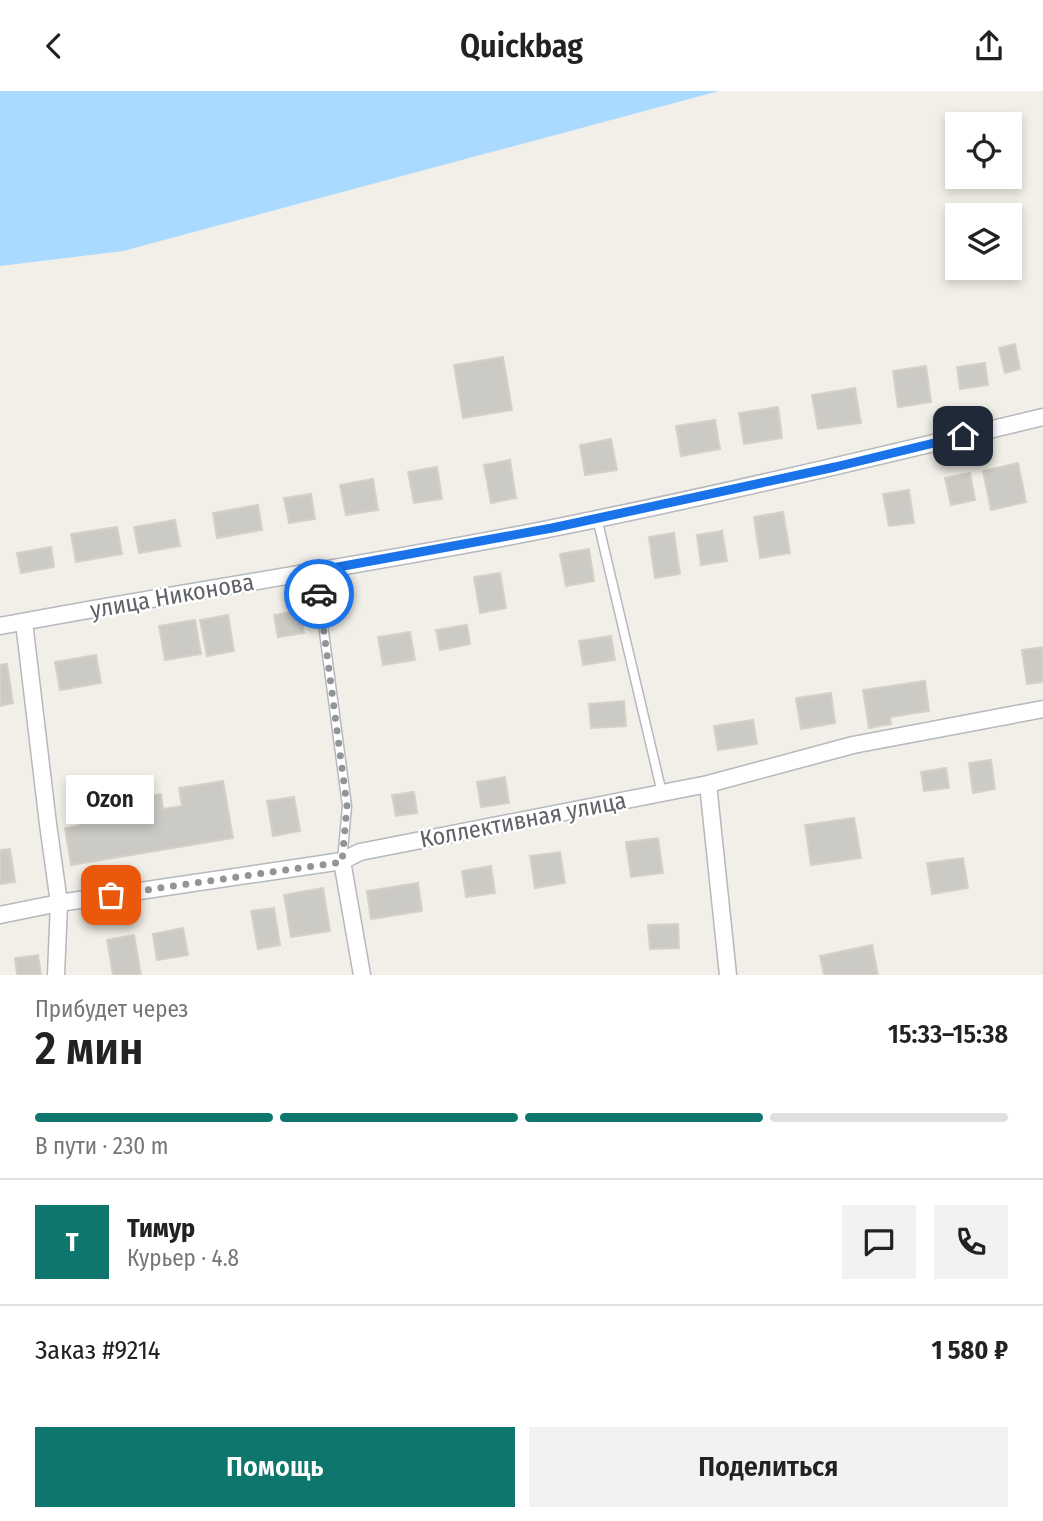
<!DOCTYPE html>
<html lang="ru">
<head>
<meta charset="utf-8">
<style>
  :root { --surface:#fff; --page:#f2f2f2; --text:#222; --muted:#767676; --line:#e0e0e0; --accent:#0f766e }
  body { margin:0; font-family:"Fira Sans Condensed",sans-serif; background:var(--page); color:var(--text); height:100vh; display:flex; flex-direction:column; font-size:26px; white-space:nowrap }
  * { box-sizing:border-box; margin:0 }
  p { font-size:23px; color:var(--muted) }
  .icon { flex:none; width:38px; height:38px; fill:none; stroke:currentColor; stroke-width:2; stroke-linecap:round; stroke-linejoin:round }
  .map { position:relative; height:884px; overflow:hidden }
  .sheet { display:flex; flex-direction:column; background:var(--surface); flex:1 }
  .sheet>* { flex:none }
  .buttons { position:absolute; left:945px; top:21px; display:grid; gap:14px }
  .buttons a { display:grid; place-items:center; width:77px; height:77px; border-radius:0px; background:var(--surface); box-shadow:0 4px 10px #0003; font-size:35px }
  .pin { position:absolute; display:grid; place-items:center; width:60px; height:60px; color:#fff; margin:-30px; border-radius:14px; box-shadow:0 4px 10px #0006 }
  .courier { position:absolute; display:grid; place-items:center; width:70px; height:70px; margin:-35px; border:5px solid #1a73e8; border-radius:50%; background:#fff; color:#222; box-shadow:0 2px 9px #0007 }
  .bubble { position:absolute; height:49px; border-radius:0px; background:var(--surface); box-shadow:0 4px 10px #0003; font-size:23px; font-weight:600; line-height:49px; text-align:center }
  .headline em { font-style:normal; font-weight:600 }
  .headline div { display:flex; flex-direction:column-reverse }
  .headline { display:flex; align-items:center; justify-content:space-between; height:119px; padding:0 35px }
  h1 { font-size:46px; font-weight:600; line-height:52px }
  .bar { display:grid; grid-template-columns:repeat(4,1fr); gap:10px 7px; align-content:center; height:84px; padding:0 35px }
  .bar i { height:9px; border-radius:5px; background:var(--line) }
  .bar .current { background:var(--accent) }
  .bar p { grid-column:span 4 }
  .line { display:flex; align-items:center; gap:18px; padding:0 35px; border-top:2px solid var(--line) }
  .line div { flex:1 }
  .round { display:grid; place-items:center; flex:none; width:74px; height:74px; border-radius:0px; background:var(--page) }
  .button { display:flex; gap:14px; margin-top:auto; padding:14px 35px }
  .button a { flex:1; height:80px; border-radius:0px; background:var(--accent); color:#fff; font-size:28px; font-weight:600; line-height:80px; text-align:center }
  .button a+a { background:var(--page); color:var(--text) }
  header { display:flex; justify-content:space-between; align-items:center; height:91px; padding:0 35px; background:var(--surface); font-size:32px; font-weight:600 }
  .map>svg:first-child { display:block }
</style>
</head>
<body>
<header><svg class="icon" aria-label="back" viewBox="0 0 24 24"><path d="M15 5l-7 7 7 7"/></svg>Quickbag<svg class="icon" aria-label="share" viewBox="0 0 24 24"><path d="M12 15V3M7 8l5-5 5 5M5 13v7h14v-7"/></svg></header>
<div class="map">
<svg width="1043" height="884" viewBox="0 0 1043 884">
  <rect width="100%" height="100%" fill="#f1efe8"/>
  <path fill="#aadaff" d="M0,0h719l-596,160 -123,15z"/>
  <path fill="#cccac5" stroke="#d6d1c6" stroke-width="2" d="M1015,253l5,25 -15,4 -6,-25z
    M503,266l9,53 -49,8 -9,-53z
    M985,272l3,22 -28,4 -3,-22z
    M926,275l5,36 -33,5 -5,-36z
    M855,297l6,35 -43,6 -6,-34z
    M778,316l4,31 -38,6 -5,-31z
    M715,329l5,29 -39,7 -5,-30z
    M611,348l6,31 -32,5 -5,-30z
    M510,369l6,38 -25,5 -7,-38z
    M1018,372l8,39 -35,8 -8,-39z
    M437,376l5,32 -28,4 -6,-31z
    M970,382l5,27 -24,5 -6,-27z
    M373,388l5,31 -32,5 -6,-30z
    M909,399l5,33 -25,3 -6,-32z
    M311,403l4,25 -26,4 -5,-25z
    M258,414l4,25 -45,8 -4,-25z
    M783,421l7,41 -30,5 -6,-41z
    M175,429l5,26 -41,7 -5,-26z
    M117,436l5,27 -46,8 -5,-28z
    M722,440l5,30 -26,4 -4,-30z
    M674,442l6,41 -25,4 -6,-41z
    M51,456l3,20 -33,6 -4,-20z
    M589,458l5,32 -28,5 -6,-32z
    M500,482l6,35 -26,5 -6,-36z
    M300,519l4,23 -26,4 -4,-22z
    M228,524l6,36 -27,5 -7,-36z
    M195,529l6,34 -36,6 -6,-34z
    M467,534l3,19 -30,6 -4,-20z
    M410,541l5,28 -32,5 -5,-28z
    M611,545l4,24 -32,5 -4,-24z
    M1043,556v35l-16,2 -5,-34z
    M96,564l5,28 -41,7 -5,-28z
    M7,573l6,39 -13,3v-41z
    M925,590l4,30 -39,6 1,7 -22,4 -6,-38z
    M831,602l4,30 -34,6 -5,-31z
    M624,610l2,25 -35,2 -2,-24z
    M753,629l4,24 -39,6 -4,-24z
    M991,669l4,29 -22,4 -4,-30z
    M946,677l3,20 -25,3 -3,-19z
    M505,686l4,26 -28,4 -4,-25z
    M223,690l10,57 -162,27 -6,-37 14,-2 -2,-14 16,-2 2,13 27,-4 -3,-18 42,-7 2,15 19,-3 -3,-18z
    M414,701l3,21 -21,3 -4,-21z
    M294,706l6,34 -27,5 -6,-35z
    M854,727l7,40 -50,7 -6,-40z
    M658,747l5,35 -32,4 -5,-35z
    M10,758l5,33 -15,2v-34z
    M560,761l5,31 -30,5 -5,-32z
    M963,767l5,30 -36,6 -5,-31z
    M491,775l4,27 -29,4 -4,-26z
    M418,792l4,28 -51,8 -4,-28z
    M323,797l7,43 -39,6 -7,-42z
    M274,817l6,37 -22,4 -7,-38z
    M678,833l1,24 -29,1 -2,-24z
    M183,837l5,27 -31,5 -4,-26z
    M134,844l7,40h-28l-6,-35z
    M872,854l6,30h-54l-4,-19z
    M38,864l3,20h-24l-2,-17z"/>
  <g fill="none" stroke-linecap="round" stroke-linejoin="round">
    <g stroke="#b5b8bc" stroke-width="11">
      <path id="lane" d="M597,427l65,275
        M316,480l31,235 -5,55"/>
    </g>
    <g stroke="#b5b8bc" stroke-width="19">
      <path id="street" d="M24,531l24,202 11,79 -3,72
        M0,535c184,-35 369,-61 553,-98 164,-33 327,-72 490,-111
        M708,693l20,191
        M342,770l20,114
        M0,824l59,-12 283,-42 18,-9 348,-68 145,-39 190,-36"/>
    </g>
    <use href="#lane" stroke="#fff" stroke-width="8"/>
    <use href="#street" stroke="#fff" stroke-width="16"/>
  </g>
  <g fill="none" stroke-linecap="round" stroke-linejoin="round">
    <path stroke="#929495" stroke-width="7" stroke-dasharray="0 12.6" d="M111,804l231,-33 5,-56 -28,-212"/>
    <path stroke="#1a73e8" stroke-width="9" d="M319,503l-3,-23 236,-43 283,-61 128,-31"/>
  </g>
  <g text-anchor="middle" stroke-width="5" stroke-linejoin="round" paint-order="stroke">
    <g font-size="24" fill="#5f6368" stroke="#fff">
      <text transform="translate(172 505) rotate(-10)" y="8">улица Никонова</text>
      <text transform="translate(523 729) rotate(-11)" y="8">Коллективная улица</text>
    </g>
  </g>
</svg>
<div class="buttons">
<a><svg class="icon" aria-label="locate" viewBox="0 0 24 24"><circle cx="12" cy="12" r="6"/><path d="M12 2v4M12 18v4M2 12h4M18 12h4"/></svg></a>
<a><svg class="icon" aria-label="layers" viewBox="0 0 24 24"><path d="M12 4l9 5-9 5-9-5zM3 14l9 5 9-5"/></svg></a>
</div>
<div class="pin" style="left:111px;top:804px;background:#ea580c"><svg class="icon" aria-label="bag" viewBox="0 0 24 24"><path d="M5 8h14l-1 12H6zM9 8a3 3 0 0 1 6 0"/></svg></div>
<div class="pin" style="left:963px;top:345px;background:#1f2937"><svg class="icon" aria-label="home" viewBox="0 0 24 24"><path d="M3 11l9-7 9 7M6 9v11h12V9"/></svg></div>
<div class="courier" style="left:319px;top:503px"><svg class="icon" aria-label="car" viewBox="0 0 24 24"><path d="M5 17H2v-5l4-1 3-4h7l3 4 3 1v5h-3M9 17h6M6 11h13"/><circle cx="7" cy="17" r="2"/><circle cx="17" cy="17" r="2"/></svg></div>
<div class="bubble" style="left:66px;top:684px;width:88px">Ozon</div>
</div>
<section class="sheet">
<div class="headline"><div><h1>2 мин</h1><p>Прибудет через</p></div><em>15:33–15:38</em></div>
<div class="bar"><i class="current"></i><i class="current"></i><i class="current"></i><i></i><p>В пути · 230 m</p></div>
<div class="line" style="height:126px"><b class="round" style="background:var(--accent);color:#fff">Т</b><div><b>Тимур</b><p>Курьер · 4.8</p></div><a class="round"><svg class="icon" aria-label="chat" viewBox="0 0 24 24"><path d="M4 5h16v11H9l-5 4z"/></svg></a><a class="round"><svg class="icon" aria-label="phone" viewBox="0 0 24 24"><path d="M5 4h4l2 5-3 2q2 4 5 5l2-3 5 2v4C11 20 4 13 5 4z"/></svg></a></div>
<div class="line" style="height:91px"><div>Заказ #9214</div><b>1 580 ₽</b></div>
<div class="button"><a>Помощь</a><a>Поделиться</a></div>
</section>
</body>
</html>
